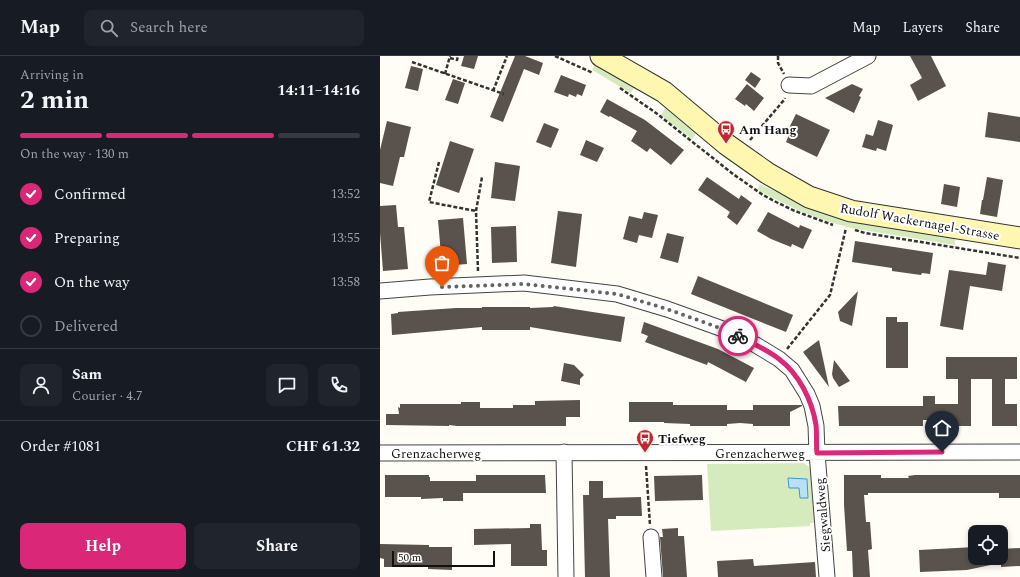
<!DOCTYPE html>
<html lang="en">
<head>
<meta charset="utf-8">
<style>
  :root { --surface:#171b24; --page:#20242c; --text:#f1f3f6; --muted:#9ea1a6; --line:#363941; --accent:#db2777 }
  body { margin:0; font-family:Spectral,serif; background:var(--page); color:var(--text); height:100vh; display:flex; flex-direction:column; font-size:15px; white-space:nowrap }
  * { box-sizing:border-box; margin:0 }
  p { font-size:13px; color:var(--muted) }
  .icon { flex:none; width:22px; height:22px; fill:none; stroke:currentColor; stroke-width:2; stroke-linecap:round; stroke-linejoin:round }
  .map { position:relative; flex:1; overflow:hidden }
  .sheet { display:flex; flex-direction:column; background:var(--surface); width:380px }
  .sheet>* { flex:none }
  .fabs { position:absolute; left:588px; top:469px; display:grid; gap:8px }
  .fabs a { display:grid; place-items:center; width:40px; height:40px; border-radius:8px; background:var(--surface); box-shadow:0 2px 6px #0003; font-size:20px }
  .scale { position:absolute; left:12px; bottom:10px; width:103px; box-sizing:border-box; padding-left:4px; border:2px solid #111; border-top:0; font-size:11px; line-height:14px; white-space:nowrap; color:#111; -webkit-text-stroke:3px #fff; paint-order:stroke }
  .pin { position:absolute; display:grid; place-items:center; width:34px; height:34px; color:#fff; margin:-41px -17px; border-radius:50% 50% 50% 0; rotate:-45deg; box-shadow:0 0 4px #0007 }
  .pin .icon { rotate:45deg }
  .courier { position:absolute; display:grid; place-items:center; width:40px; height:40px; margin:-20px; border:3px solid #db2777; border-radius:50%; background:#fff; color:#222; box-shadow:0 1px 5px #0007 }
  .summary em { font-style:normal; font-weight:700 }
  .summary div { display:flex; flex-direction:column-reverse }
  .summary { display:flex; align-items:center; justify-content:space-between; height:68px; padding:0 20px }
  h1 { font-size:26px; font-weight:700; line-height:30px }
  .bar { display:grid; grid-template-columns:repeat(4,1fr); gap:6px 4px; align-content:center; height:48px; padding:0 20px }
  .bar i { height:5px; border-radius:3px; background:var(--line) }
  .bar .current { background:var(--accent) }
  .bar p { grid-column:span 4 }
  .line { display:flex; align-items:center; gap:10px; padding:0 20px; border-top:1px solid var(--line) }
  .line div { flex:1 }
  .round { display:grid; place-items:center; flex:none; width:42px; height:42px; border-radius:8px; background:var(--page) }
  ol { padding:0 20px; list-style:none }
  li { display:flex; align-items:center; gap:12px; height:44px }
  li p { margin-inline-start:auto }
  li .icon { padding:4px; border-radius:50%; background:var(--accent); color:#fff; stroke-width:4 }
  li:last-child { color:var(--muted) }
  li i { width:22px; height:22px; border:2px solid var(--line); border-radius:50% }
  .primary-button { display:flex; gap:8px; margin-top:auto; padding:8px 20px }
  .primary-button a { flex:1; height:46px; border-radius:8px; background:var(--accent); color:#fff; font-size:16px; font-weight:700; line-height:46px; text-align:center }
  .primary-button a+a { background:var(--page); color:var(--text) }
  header { display:flex; align-items:center; gap:24px; box-sizing:border-box; height:56px; padding:0 20px; background:var(--surface); border-bottom:1px solid var(--line) }
  header strong { font-size:19px }
  nav { display:flex; gap:22px; margin-inline-start:auto; font-size:14px }
  .search { width:280px; height:36px; background:var(--page); display:flex; align-items:center; gap:10px; box-sizing:border-box; padding:0 14px; border-radius:8px; color:var(--muted); font-size:15px }
  main { display:flex; flex:1; min-height:0 }
  .map>svg:first-child { display:block }
</style>
</head>
<body>
<header>
<strong>Map</strong>
<div class="search"><svg class="icon" aria-label="search" viewBox="0 0 24 24"><circle cx="10" cy="10" r="6"/><path d="M15 15l6 6"/></svg>Search here</div>
<nav><a>Map</a><a>Layers</a><a>Share</a></nav>
</header>
<main>
<section class="sheet">
<div class="summary"><div><h1>2 min</h1><p>Arriving in</p></div><em>14:11–14:16</em></div>
<div class="bar"><i class="current"></i><i class="current"></i><i class="current"></i><i></i><p>On the way · 130 m</p></div>
<ol>
<li><svg class="icon" aria-label="check" viewBox="0 0 24 24"><path d="M5 12l5 5 9-10"/></svg>Confirmed<p>13:52</p></li>
<li><svg class="icon" aria-label="check" viewBox="0 0 24 24"><path d="M5 12l5 5 9-10"/></svg>Preparing<p>13:55</p></li>
<li><svg class="icon" aria-label="check" viewBox="0 0 24 24"><path d="M5 12l5 5 9-10"/></svg>On the way<p>13:58</p></li>
<li><i></i>Delivered</li>
</ol>
<div class="line" style="height:72px"><a class="round"><svg class="icon" aria-label="person" viewBox="0 0 24 24"><circle cx="12" cy="8" r="4"/><path d="M4 21q1-7 8-7t8 7"/></svg></a><div><b>Sam</b><p>Courier · 4.7</p></div><a class="round"><svg class="icon" aria-label="chat" viewBox="0 0 24 24"><path d="M4 5h16v11H9l-5 4z"/></svg></a><a class="round"><svg class="icon" aria-label="phone" viewBox="0 0 24 24"><path d="M5 4h4l2 5-3 2q2 4 5 5l2-3 5 2v4C11 20 4 13 5 4z"/></svg></a></div>
<div class="line" style="height:52px"><div>Order #1081</div><b>CHF 61.32</b></div>
<div class="primary-button"><a>Help</a><a>Share</a></div>
</section>
<div class="map">
<svg width="640" height="521" viewBox="0 0 640 521">
  <rect width="100%" height="100%" fill="#fffdf5"/>
  <path fill="#d5ebbd" d="M215,8l40,22 -4,7 -39,-23z
    M285,52l31,26 -4,5 -31,-24z
    M380,128l39,19 156,35v7l-104,-17 -25,-7 -28,-11 -31,-15 -10,-6z
    M424,407l5,4 7,10 4,45 -10,1v3l-99,5 -4,-67z"/>
  <path fill="#b9e0f7" stroke="#3f96cf" d="M408,422l19,1 1,19h-8l-1,-10h-10z"/>
  <path fill="#5a524d" d="M84,0h14l-4,13 -13,-3z
    M135,0h10l18,7 -4,12 -15,-6 -21,53 -13,-5z
    M530,0h21l15,30 -28,15 -8,-16 12,-7z
    M31,10l12,3 -5,22 -13,-3z
    M371,16l10,7 -6,9 -10,-8z
    M181,19l25,10 -4,11 -5,-2 -1,3 -7,-3 -1,3 -14,-5z
    M73,23l12,4 -7,21 -13,-4z
    M367,28l17,14 -10,13 -8,-7 -1,2 -10,-7z
    M472,28l11,5 -4,7 2,1 -7,16 -29,-15z
    M227,43l38,21 39,30 -13,15 -21,-17 -3,4 -16,-11 6,-10 -27,-15 -1,1 -9,-5z
    M608,56l32,5v25l-35,-5z
    M416,58l34,16 -13,27 -31,-15 3,-7 -3,-1z
    M498,64l15,5 -7,26 -9,-3 -1,3 -14,-4 4,-13 7,2z
    M7,65l24,6 -7,30h-4l-7,29 -13,-3v-33z
    M164,67l15,6 -8,19 -15,-6z
    M206,84l18,8 -7,14 -17,-7z
    M70,85l24,8 -15,44 -23,-8z
    M115,106l25,4 -5,35 -24,-3z
    M327,121l32,22 2,-4 11,8 -15,22 -10,-8 3,-5 -32,-22z
    M607,121l16,3 -6,37 -17,-3 2,-14h1z
    M564,128l16,3 -3,20 -16,-3z
    M16,149l2,22h6l4,42 -25,2 -3,-38v-27z
    M178,155l24,3 -6,53 -25,-4z
    M264,156l14,3 -6,23 -13,-3 -2,8 -14,-4 6,-23 13,3z
    M388,156l31,16 1,-3 12,5 -9,19 -11,-5 -1,3 -20,-8 -14,-8z
    M83,162l4,46 -25,2 -4,-46z
    M136,170l1,36 -25,1 -1,-36z
    M287,177l17,4 -6,26 -18,-5z
    M475,185l78,12 -3,21 -8,-1 -1,2 -29,-4v-3l-40,-6z
    M608,206l18,3 -4,26 -32,-5 -7,44 -23,-4 9,-56 37,5z
    M318,220l95,39 -7,17 -95,-38z
    M478,235l-6,35 -12,-5 -2,-9z
    M174,250l71,11 -4,25 -91,-15v3h-48v-3l-90,8 -1,-21 7,-1v-1l58,-4h26v-1h48v1l23,-1z
    M506,261h11v5h11v46h-22z
    M264,266l74,27 36,19 -8,14 -38,-20 -1,3 -62,-23 3,-6 -7,-3z
    M439,284l10,47 -26,-35z
    M566,301h71v22h-12v25h12v22h-25v-47h-21v47h-25v-6h-23v6h-84l-1,-20h85v-10h12v8h23v-25h-12z
    M454,304l16,21 -11,6 -6,-9 -1,-4z
    M184,307l10,2 10,10 -4,4v6l-19,-4z
    M200,344v17h-14v9h-109l-8,-1v1l-63,-1v-11h13l-1,-7 2,1v-4h61v-2h19v6h33v-3h22v-4z
    M249,346h44v3h54v5h26v-5h49v1l-12,6v14h-37v-2l-13,-1 -13,1v2h-37v-2l-26,-1v-1h-35z
    M5,419h44v2h1v4h46v-6h69l1,18h-83v8h-20v-3l-22,1v-2h-36z
    M322,419l1,25 -48,1 -1,-25z
    M464,419h37v3h28l-1,-2 7,-1h105v23h-21v-5h-131v2h-4l2,27h4l2,27 -4,1 2,27h-17l-1,-26h-5l-3,-46z
    M209,425h14v17l38,-1 1,19h-26v3h-8l2,58h-25l-2,-82h6z
    M150,468h11l1,26h5v16h-36v-22l-37,1v-16l56,-1z
    M298,472v8h6l3,41h-24l-3,-40h3l-1,-8z
    M0,488l49,1v2h23v23l-24,-1v-2h-44v-8l-4,-1z
    M595,491v11h25v5l-33,7 -47,2 -1,-22z
    M640,492v18l-19,1v-18z
    M373,503l1,7 61,-4 1,15h-98l-1,-16z"/>
  <g fill="none" stroke-linecap="round" stroke-linejoin="round">
    <g stroke="#444" stroke-width="17">
      <path id="street" d="M409,29l22,1 57,-30
        M0,235l50,-4 94,-4 93,11 50,15 53,19 36,17 23,14 13,11 15,24 5,12 4,20 1,27 10,124
        M184,396l2,125
        M0,397l640,-1
        M271,481l3,40"/>
    </g>
    <g stroke="#333" stroke-width="23">
      <path id="secondary" d="M221,0l63,36 62,52 41,29 42,24 42,14 169,27"/>
    </g>
    <path stroke="#333" stroke-width="2.5" stroke-dasharray="4 2" stroke-linecap="butt" d="M175,0l38,17
      M398,0v7l6,11
      M70,2l7,2 1,-4
      M32,6l92,32
      M65,18l5,-18
      M240,32l36,25 77,61 30,21 15,8 17,8 38,14
      M113,35l14,-35
      M370,84l34,-40 1,-2
      M59,106l-10,40 47,9
      M475,174l10,3 155,25
      M98,215l-2,-60 6,-34
      M407,293l43,-54 16,-67
      M266,410l4,59"/>
    <use href="#street" stroke="#fff" stroke-width="15"/>
    <use href="#secondary" stroke="#fff6b0" stroke-width="21"/>
  </g>
  <g fill="none" stroke-linecap="round" stroke-linejoin="round">
    <path stroke="#646461" stroke-width="4" stroke-dasharray="0 7.2" d="M62,231l82,-3 93,10 50,15 53,19 18,8"/>
    <path stroke="#db2777" stroke-width="5" d="M358,280c14,7 28,13 41,23 20,15 33,41 37,66 1,9 0,18 1,28l125,-1"/>
  </g>
  <defs>
    <g id="bus-pin" transform="scale(0.9)"><path d="M0 17L-7.5 6A9.5 9.5 0 1 1 7.5 6Z" fill="#c4262e" stroke="#fff"/><path d="M-5-6H5V4H4V6H2V4H-2V6H-4V4H-5ZM-3.5-4V0h7V-4ZM-3.5 1.2v1.5H-2V1.2ZM2 1.2v1.5H3.5V1.2Z" fill="#fff"/></g>
  </defs>
  <g fill-rule="evenodd">
    <use href="#bus-pin" x="346" y="73"/>
    <use href="#bus-pin" x="265" y="382"/>
  </g>
  <g text-anchor="middle" stroke-width="4" stroke-linejoin="round" paint-order="stroke">
    <g font-size="13" font-weight="bold" fill="#111" stroke="#fff" text-anchor="start">
      <text x="359" y="78">Am Hang</text>
      <text x="278" y="387">Tiefweg</text>
    </g>
    <g font-size="13" fill="#111" stroke="#fff">
      <text transform="translate(540 165) rotate(10)" y="5">Rudolf Wackernagel-Strasse</text>
      <text x="56" y="402">Grenzacherweg</text>
      <text x="380" y="402">Grenzacherweg</text>
      <text transform="translate(442 459) rotate(-95)" y="5">Siegwaldweg</text>
    </g>
  </g>
</svg>
<div class="fabs">
<a><svg class="icon" aria-label="locate" viewBox="0 0 24 24"><circle cx="12" cy="12" r="6"/><path d="M12 2v4M12 18v4M2 12h4M18 12h4"/></svg></a>
</div>
<div class="scale">50 m</div>
<div class="pin" style="left:62px;top:231px;background:#ea580c"><svg class="icon" aria-label="bag" viewBox="0 0 24 24"><path d="M5 8h14l-1 12H6zM9 8a3 3 0 0 1 6 0"/></svg></div>
<div class="pin" style="left:562px;top:396px;background:#1f2937"><svg class="icon" aria-label="home" viewBox="0 0 24 24"><path d="M3 11l9-7 9 7M6 9v11h12V9"/></svg></div>
<div class="courier" style="left:358px;top:280px"><svg class="icon" aria-label="bike" viewBox="0 0 24 24"><circle cx="6" cy="16" r="4"/><circle cx="18" cy="16" r="4"/><path d="M6 16l4-8h5l3 8M10 8l3 8H6M13 5h3"/></svg></div>
</div>
</main>
</body>
</html>
